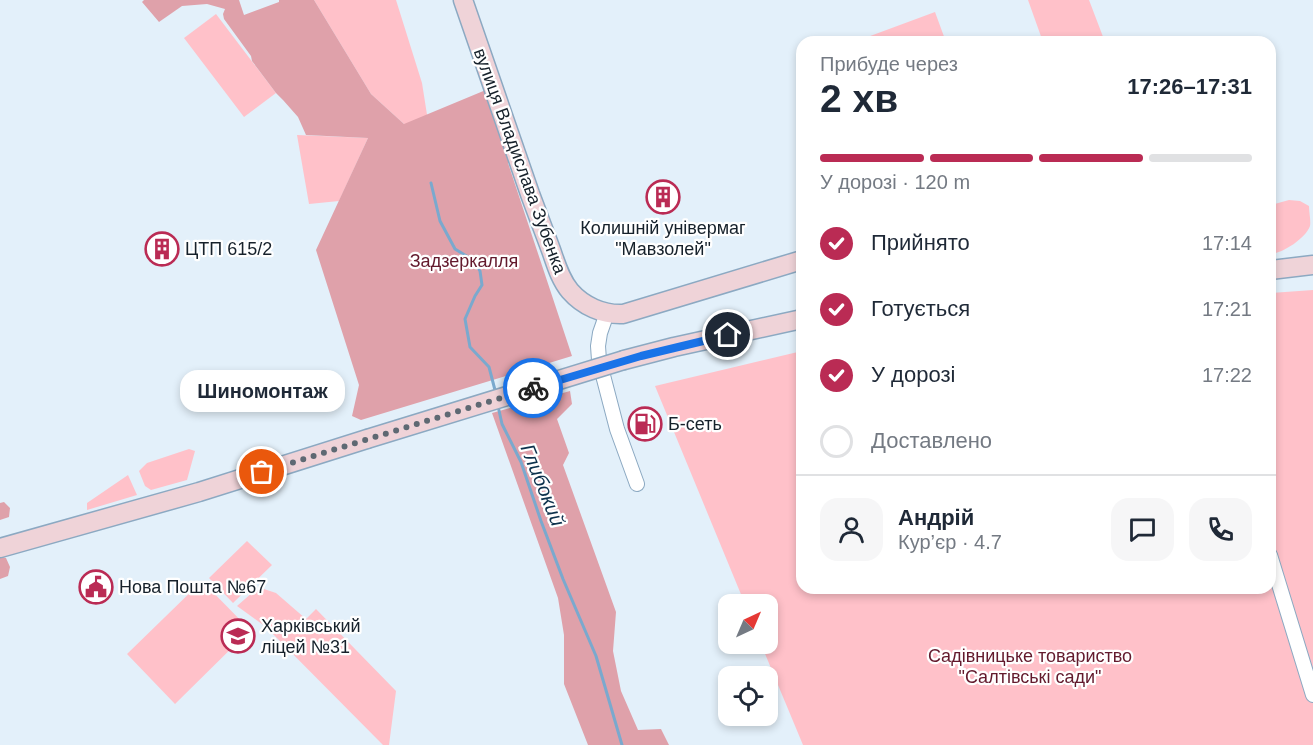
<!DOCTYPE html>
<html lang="uk">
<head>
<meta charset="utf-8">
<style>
  :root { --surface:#fff; --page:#f6f6f7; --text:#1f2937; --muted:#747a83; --line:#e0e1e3; --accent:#ba2b54 }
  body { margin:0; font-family:Arial,sans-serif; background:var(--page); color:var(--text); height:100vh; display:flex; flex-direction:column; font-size:22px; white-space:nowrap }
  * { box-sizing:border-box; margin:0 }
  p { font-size:20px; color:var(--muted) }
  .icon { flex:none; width:33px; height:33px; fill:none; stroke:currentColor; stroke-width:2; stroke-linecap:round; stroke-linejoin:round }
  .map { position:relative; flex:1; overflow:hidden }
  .details { position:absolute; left:796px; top:36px; width:480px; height:558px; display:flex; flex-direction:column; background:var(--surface); border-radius:18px; box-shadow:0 3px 9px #0003 }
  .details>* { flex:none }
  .needle { width:39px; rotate:44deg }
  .tools { position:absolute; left:718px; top:594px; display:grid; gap:12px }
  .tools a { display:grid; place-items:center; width:60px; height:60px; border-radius:12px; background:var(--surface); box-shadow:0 3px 9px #0003; font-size:30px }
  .pin { position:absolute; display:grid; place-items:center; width:51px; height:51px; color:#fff; margin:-26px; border:3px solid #fff; border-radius:50%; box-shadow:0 2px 6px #0007 }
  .courier { position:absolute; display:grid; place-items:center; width:60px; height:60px; margin:-30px; border:4px solid #1a73e8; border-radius:50%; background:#fff; color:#222; box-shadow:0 2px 8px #0007 }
  .bubble { position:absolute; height:42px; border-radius:18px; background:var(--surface); box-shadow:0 3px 9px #0003; font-size:20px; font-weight:600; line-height:42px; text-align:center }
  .head em { font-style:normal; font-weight:600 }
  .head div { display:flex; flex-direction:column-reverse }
  .head { display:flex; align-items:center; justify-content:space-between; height:102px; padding:0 24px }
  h1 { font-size:39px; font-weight:600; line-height:45px }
  .bar { display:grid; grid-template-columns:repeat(4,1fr); gap:9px 6px; align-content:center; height:72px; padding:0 24px }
  .bar i { height:8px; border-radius:4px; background:var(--line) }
  .bar .current { background:var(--accent) }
  .bar p { grid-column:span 4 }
  .line { display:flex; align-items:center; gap:15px; padding:0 24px; border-top:2px solid var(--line) }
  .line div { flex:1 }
  .round { display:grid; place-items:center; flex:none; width:63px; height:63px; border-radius:18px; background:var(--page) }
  ol { padding:0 24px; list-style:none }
  li { display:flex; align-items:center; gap:18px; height:66px }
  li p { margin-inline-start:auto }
  li .icon { padding:6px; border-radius:50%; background:var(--accent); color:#fff; stroke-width:4 }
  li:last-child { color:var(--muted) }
  li i { width:33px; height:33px; border:3px solid var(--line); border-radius:50% }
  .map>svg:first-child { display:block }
</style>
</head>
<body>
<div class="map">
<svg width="1313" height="745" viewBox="0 0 1313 745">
  <rect width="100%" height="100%" fill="#e3f0fa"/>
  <path fill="#ffc1c9" d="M314,0h82l26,83 9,57 -27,-16 -33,-30z
    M1028,0h61l16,42h-62z
    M935,12l11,30h-92z
    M216,14l60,79 -32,24 -60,-79z
    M297,135l71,3 -29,63 -30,3z
    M1289,200l11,1 9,5c0,6 2,15 1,20 -4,12 -27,27 -39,28v-49z
    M1313,290v455h-510l-42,-101h7v-40h-23l-90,-218 147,-35v237h468l1,-295z
    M189,449l6,2 -8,29 -36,10 -6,-4 -6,-15 8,-8z
    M128,475l9,20 -50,15v-7z
    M247,541l25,24 -39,38 -24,-25z
    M202,581l48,49 -75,74 -48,-50z
    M264,589l12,4 30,26 10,-10 80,82 -7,54h-6l-117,-118 -29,-21 16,-14z"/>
  <path fill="#dfa1aa" d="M144,0h95l5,15 35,-13v-2h35l57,94 33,30 89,-37 19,54 -4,22 64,193 -211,64 -9,-4 7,-31 -43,-135 52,-112 -62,-3 -8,-18 -15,-17 -7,-7 -24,-32 -1,-5 -27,-37 -1,-5 2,-5 -18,-5 -25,2 -23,16 -17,-20z
    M570,391l2,13 -15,15 12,34 -6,12 53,147 -3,39 8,40 17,39 23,-1 8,16h-81l-24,-61v-49l-6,-37 -66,-185z
    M4,502l6,6 -1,9 -9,3v-17z
    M0,556l6,2 4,9 -2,9 -8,3z"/>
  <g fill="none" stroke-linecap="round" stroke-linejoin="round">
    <path stroke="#7aa9ce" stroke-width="3" d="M431,183l9,38 15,28 18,11 7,11 2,14 -7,11 -10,23 5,28 19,20 7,27
      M498,406l4,18 19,38 20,59 22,58 33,77 26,89"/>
    <g stroke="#8ca9c2" stroke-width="16">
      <path id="street" d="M607,313l-7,20 -2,13 1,14 18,69 20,55
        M1270,555l43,140"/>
    </g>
    <g stroke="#8ca9c2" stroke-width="21">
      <path id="secondary" d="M463,0c22,65 45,129 67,194 7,19 14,37 21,56 5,14 9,29 19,41 13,15 33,24 53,23l179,-54
        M1270,270l43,-5
        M624,360l50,-13 128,-28
        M0,548l199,-56 168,-53"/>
    </g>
    <use href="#street" stroke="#fff" stroke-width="14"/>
    <use href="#secondary" stroke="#efd3d8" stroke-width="18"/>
    <g stroke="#8ca9c2" stroke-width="21" stroke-linecap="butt">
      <path id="secondary-bridge" d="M367,439l257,-79"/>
    </g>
    <use href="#secondary-bridge" stroke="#efd3d8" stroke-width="18"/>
  </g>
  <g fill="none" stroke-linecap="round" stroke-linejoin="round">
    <path stroke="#5e6973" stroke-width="6" stroke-dasharray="0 10.8" d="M262,472l271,-84"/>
    <path stroke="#1a73e8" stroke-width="8" d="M533,388l108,-32 87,-21"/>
  </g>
  <defs>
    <g id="building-ring" transform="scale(1.725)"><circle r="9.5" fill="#fff" stroke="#ba2b54" stroke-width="1.5"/><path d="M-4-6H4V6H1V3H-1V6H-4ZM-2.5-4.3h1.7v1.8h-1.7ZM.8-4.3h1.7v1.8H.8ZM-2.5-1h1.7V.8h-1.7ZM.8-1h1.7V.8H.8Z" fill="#ba2b54"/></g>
    <g id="fuel-ring" transform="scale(1.725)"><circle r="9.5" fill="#fff" stroke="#ba2b54" stroke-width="1.5"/><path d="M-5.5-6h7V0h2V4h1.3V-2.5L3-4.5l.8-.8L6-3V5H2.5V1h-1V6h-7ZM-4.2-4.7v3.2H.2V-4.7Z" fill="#ba2b54"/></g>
    <g id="civic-ring" transform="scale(1.725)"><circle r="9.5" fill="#fff" stroke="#ba2b54" stroke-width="1.5"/><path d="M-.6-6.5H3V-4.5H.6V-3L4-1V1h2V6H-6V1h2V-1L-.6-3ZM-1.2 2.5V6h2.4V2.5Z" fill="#ba2b54"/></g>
    <g id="school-ring" transform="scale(1.725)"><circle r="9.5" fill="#fff" stroke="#ba2b54" stroke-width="1.5"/><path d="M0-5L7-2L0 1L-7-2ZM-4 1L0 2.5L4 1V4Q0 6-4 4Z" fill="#ba2b54"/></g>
  </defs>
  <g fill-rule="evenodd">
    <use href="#building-ring" x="663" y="197"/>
    <use href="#building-ring" x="162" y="249"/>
    <use href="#fuel-ring" x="645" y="424"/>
    <use href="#civic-ring" x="96" y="587"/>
    <use href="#school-ring" x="238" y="636"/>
  </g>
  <g text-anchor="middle" stroke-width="4.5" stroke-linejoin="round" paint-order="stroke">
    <g font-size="18" fill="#16212b" stroke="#fff">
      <text transform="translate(520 161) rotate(70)" y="6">вулиця Владислава Зубенка</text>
    </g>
    <g font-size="18" fill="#16212b" stroke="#fff" text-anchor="start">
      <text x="663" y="234" text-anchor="middle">Колишній універмаг<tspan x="663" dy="21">"Мавзолей"</tspan></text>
      <text x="185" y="255">ЦТП 615/2</text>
      <text x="668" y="430">Б-сеть</text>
      <text x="119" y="593">Нова Пошта №67</text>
      <text x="261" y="632">Харківський<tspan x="261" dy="21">ліцей №31</tspan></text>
    </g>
    <g font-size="18" fill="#631a2d" stroke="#fff">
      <text x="464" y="267">Задзеркалля</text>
      <text x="1030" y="662">Садівницьке товариство<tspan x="1030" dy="21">"Салтівські сади"</tspan></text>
    </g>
    <g font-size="20" font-style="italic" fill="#0d324d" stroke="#fff">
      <text transform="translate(543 485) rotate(68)" y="7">Глибокий</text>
    </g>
  </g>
</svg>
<div class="tools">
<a><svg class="needle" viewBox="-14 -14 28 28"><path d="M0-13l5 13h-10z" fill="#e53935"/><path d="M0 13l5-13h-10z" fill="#747a83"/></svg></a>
<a><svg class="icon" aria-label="locate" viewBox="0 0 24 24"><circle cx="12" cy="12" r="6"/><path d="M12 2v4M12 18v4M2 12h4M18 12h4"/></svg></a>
</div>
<div class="pin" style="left:262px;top:472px;background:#ea580c"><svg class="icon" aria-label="bag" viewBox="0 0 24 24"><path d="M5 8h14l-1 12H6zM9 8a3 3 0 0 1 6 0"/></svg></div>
<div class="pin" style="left:728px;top:335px;background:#1f2937"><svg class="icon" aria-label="home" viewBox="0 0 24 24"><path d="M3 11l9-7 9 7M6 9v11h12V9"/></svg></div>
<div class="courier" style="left:533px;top:388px"><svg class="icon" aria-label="bike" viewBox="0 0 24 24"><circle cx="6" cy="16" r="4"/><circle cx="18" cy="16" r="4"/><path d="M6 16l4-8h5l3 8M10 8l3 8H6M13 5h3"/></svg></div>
<div class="bubble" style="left:180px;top:370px;width:165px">Шиномонтаж</div>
<section class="details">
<div class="head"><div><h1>2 хв</h1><p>Прибуде через</p></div><em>17:26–17:31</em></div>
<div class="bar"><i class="current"></i><i class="current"></i><i class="current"></i><i></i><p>У дорозі · 120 m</p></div>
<ol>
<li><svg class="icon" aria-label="check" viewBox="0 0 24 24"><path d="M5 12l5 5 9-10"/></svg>Прийнято<p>17:14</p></li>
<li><svg class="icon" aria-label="check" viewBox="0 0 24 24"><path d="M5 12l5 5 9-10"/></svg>Готується<p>17:21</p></li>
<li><svg class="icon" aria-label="check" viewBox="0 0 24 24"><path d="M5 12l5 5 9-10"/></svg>У дорозі<p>17:22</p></li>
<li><i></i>Доставлено</li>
</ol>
<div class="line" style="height:108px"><a class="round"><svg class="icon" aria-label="person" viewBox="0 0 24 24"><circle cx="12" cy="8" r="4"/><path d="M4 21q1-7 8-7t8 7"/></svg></a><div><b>Андрій</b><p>Кур’єр · 4.7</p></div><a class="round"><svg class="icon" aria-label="chat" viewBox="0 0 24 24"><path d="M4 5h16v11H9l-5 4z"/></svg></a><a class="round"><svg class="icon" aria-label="phone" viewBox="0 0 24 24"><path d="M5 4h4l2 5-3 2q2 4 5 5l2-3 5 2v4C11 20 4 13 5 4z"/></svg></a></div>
</section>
</div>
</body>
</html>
